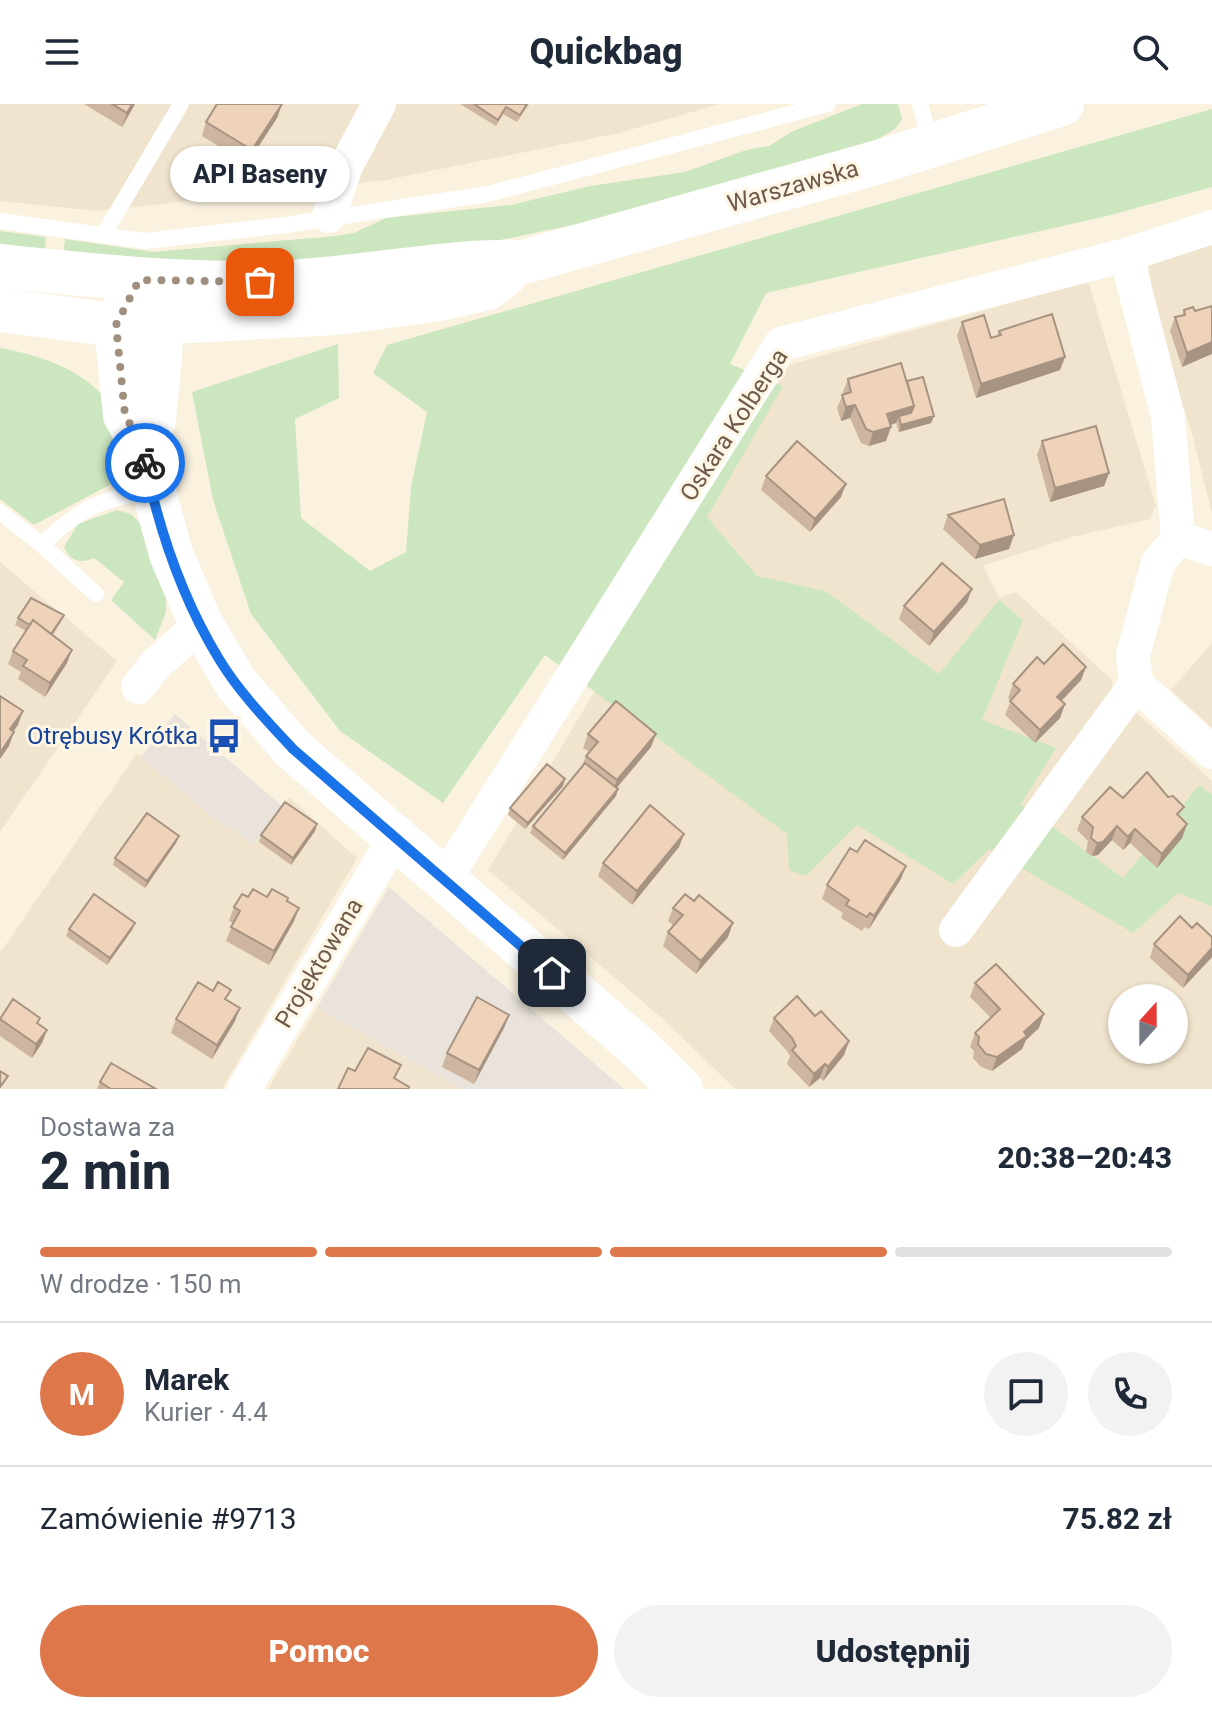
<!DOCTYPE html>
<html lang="pl">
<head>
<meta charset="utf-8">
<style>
  :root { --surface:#fff; --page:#f2f2f3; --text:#1f2937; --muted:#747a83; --line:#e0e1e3; --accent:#de774a }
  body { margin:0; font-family:Roboto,sans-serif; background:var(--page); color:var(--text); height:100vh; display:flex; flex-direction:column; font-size:30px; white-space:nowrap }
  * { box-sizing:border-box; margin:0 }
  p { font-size:26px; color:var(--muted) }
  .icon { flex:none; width:44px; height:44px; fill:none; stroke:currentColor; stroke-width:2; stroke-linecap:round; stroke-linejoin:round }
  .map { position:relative; height:985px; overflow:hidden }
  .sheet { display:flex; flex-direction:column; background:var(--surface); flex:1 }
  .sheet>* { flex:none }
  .needle { width:52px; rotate:21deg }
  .fabs { position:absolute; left:1108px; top:880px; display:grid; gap:16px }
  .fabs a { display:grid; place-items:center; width:80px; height:80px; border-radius:50%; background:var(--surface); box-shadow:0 2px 6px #0004; font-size:40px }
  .pin { position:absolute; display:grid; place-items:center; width:68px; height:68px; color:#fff; margin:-34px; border-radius:16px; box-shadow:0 4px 12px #0006 }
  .courier { position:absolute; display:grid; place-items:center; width:80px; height:80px; margin:-40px; border:6px solid #1a73e8; border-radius:50%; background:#fff; color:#222; box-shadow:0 2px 10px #0007 }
  .bubble { position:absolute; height:56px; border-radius:28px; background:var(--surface); box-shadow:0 2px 6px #0004; font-size:26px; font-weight:800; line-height:56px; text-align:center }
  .summary em { font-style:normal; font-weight:800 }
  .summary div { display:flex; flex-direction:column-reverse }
  .summary { display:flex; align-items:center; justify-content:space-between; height:136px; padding:0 40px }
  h1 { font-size:52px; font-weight:800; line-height:60px }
  .bar { display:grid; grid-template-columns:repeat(4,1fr); gap:12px 8px; align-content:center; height:96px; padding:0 40px }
  .bar i { height:10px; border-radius:6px; background:var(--line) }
  .bar .active { background:var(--accent) }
  .bar p { grid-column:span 4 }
  .line { display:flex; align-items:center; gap:20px; padding:0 40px; border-top:2px solid var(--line) }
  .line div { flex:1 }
  .round { display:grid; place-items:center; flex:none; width:84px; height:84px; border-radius:42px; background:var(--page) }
  .button { display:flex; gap:16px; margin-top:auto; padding:16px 40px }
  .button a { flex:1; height:92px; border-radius:48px; background:var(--accent); color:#fff; font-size:32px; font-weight:800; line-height:92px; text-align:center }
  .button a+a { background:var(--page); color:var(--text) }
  header { display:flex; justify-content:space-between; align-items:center; height:104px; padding:0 40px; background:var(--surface); font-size:36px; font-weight:800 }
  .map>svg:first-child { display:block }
</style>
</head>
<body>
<header><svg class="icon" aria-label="menu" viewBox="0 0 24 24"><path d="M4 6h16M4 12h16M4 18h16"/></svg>Quickbag<svg class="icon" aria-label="search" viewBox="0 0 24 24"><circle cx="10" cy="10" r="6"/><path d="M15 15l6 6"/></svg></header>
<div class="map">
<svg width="1212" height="985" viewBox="0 0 1212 985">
  <rect width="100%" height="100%" fill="#faf2df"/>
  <path fill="#f1e4ce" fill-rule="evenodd" d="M0,0h720l-101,29 -233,47 -289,31 -97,-10z
    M1212,140v269l-19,-76 -35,-107 -10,-67z
    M1088,177l68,225 -6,13 -82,19 -85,28 16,32 17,-6 96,88 1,10 17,17 82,74v308h-477l-72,-70 -175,-149 301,-505zM1122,894h52v52h-52z
    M0,458l117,99 -117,171z
    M1212,539v85l-41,-38z
    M137,649l86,73 7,1 24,18 35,-48 68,61 -135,231h-222v-136z
    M317,904l145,81h-194z"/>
  <path fill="#e9e3db" d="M175,610l107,92 -28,39 -24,-18 -7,-1 -82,-69z
    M389,783l235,202h-162l-145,-81z"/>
  <path fill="#cce6bf" d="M862,0h36l4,15 -7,10 -24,14 -241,70 -173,36 -170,17 -225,-3 3,-24 88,13 182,-16 19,-3 32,-15 125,-13 79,-19 95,-14 61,-22 23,-4 24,-15z
    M1212,5v78l-105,29 -341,77 -36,71 53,22 -76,131 50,59 68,15 114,83 60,-74 24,20 -41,100 74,28 -35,56 102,74 76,-93 13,10v111l-34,-13 -45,40 -144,-84 -36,35 -96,-59 -51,51 -17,-6 -2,-36 -242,-179 -102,148 -103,-72 -89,-117 -38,-114 -21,-108 146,-48 1,54 -44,21 6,99 69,53 36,-19 5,-65 16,-75 -54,-39 14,-28z
    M0,127l46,6 -2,25 -44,-5z
    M0,244c70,12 141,48 119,132l-85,45 -34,-26z
    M117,406l14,4 9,9 26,69v20l-11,28 -44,-40 13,-18 -30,-24c-14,6 -24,3 -30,-11l14,-23z"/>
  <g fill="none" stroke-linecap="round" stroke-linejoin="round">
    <path stroke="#fff" stroke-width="16" d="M920,0l11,40
      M0,117l145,20 141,-16 202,-31 340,-90
      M104,130l77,-130
      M0,408l42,33c36,-36 58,-46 109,-54
      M42,441l54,49"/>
    <path stroke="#fff" stroke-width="34" d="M329,112l17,-50 33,-62
      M1126,151l42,162 10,121
      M1212,445l-34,-11 -20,25 -25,92 3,29 76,68
      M138,583l16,-21 47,-42
      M445,775l336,-535 345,-89 86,-28
      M956,826l180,-246
      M244,985l151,-251"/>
    <path stroke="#fff" stroke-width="44" d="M0,162c96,10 190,20 286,16 79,-4 158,-22 237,-20l359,-101 180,-57
      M139,176l-23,45 9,90 16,29 30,110 30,70 35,59 57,66 346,299 42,41
      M0,206l116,15 221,-12 103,-14 48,-11 17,-13
      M141,340l13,-24 6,-62 2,-34 -13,-24"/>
  </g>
  <path fill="#cdb59f" d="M84,0h51l-13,23z
    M282,0l-5,14 -30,46 -45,-28 4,-14z
    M460,0h69l-12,18 -14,-8 -7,12z
    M1212,202l-30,61 -12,-36 5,-14 7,-1 2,-6 11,1z
    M962,218l29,16 6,-2 2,-5 66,26 -5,13 -84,28 -19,-62z
    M848,275l59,2 27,35 -3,7 -32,9 -3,-9 -5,2v2l-5,14 -17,5 -8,-3 -11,-25 -9,3 -4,-13 6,-14v-2z
    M1042,337l67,32 -5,13 -54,16 -13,-47z
    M766,372l75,21 -31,35 -49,-42z
    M948,411l66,20 -5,14 -34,10 -32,-30z
    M967,498l-38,44 -30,-27 5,-13z
    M64,511l-3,7 -8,13 14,28 -22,34 -27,-18 3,-7 -13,-8 5,-13 13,-20 -11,-6 3,-7z
    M1044,560l42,3 -5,13 -19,21 3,3 -5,14 -25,25 -30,-28 6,-15 -3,-2 5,-14z
    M588,630l63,13 -34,41 1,1 -2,7 -53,64 -33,-27 3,-7 49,-60 4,-10 3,-4 -6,-4z
    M563,682l-38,43 -17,-14 2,-7z
    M1123,694l57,20 7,6 -5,14 -25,30 -27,-25 -7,7 -11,-10 -14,15 -6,1 -6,-4 2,-11 -11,-11 5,-13z
    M317,720l-2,7 -24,34 -32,-23 2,-7z
    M684,730l-5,13 -47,58 -34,-29 5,-13z
    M179,732l-3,7 -31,45 -32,-23 2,-7z
    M901,775l-32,50 -4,-2 -3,4 -21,-13 2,-5 -21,-14 5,-14z
    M248,793h19l20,4 12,7 -5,13 -25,44 -43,-24 7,-18 -4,-2 5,-14z
    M694,797l34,36 -32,37 -33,-28 5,-14 6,-6 -6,-5 5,-13z
    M135,819l-3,7 -25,35 -41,-29 3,-7z
    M1192,824l20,9v20l-29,31 -33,-30 4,-14z
    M975,879l64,45 -13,12 -4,9 -30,22 -11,-4 -8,-9 1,-7 -4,-4 5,-14 16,-15 -21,-21z
    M227,896l8,21 -23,38 -41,-26 5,-14z
    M509,911l-5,13 -30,56 -32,-17 5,-14z
    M815,912l34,25 -5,14 -21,26 -3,-3 -11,9 -22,-23 3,-8 -3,-5 -18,-20 5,-13z
    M0,913l39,7 8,6 -5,13 -10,15 -32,-22z
    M100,978l56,7h-59z"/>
  <path fill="#a79382" d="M132,0h3l-13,23 5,-14z
    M282,0l-5,14 -30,46 5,-14z
    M1212,238v12l-30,13 5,-14z
    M1065,253l-5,13 -84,28 5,-14z
    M855,301l-5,13 -9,3 5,-14z
    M914,302l-5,14 -10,-4 -3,7 -14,5 5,-14z
    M934,312l-3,7 -32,9 2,-7z
    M891,323l-5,14 -17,5 4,-14z
    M1109,369l-5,13 -54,16 5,-14z
    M846,380l-5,13 -31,35 5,-13z
    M1014,431l-5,14 -34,10 5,-14z
    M972,485l-5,13 -38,44 5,-14z
    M72,546l-5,13 -22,34 5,-14z
    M1086,563l-5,13 -29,30 5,-13z
    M1065,600l-5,14 -25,25 5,-13z
    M23,607l-5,14 -13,18 5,-14z
    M14,628l-5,14 -9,13v-6z
    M656,630l-5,13 -39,46 5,-13z
    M565,675l-2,7 -38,43 3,-6z
    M618,685l-2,7 -53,64 2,-7z
    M317,720l-2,7 -24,34 2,-7z
    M1187,720l-5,14 -25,30 5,-14z
    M1117,722l-5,14 -14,15 -6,1 5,-13z
    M1135,725l-5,14 -7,7 5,-13z
    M684,730l-5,13 -47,58 5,-14z
    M179,732l-3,7 -31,45 2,-7z
    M906,762l-5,13 -32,50 5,-13z
    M299,804l-5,13 -25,44 5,-14z
    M135,819l-3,7 -25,35 3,-7z
    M733,819l-5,14 -32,37 5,-13z
    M1212,844v9l-29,31 5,-13z
    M240,904l-5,13 -23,38 5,-14z
    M1044,910l-5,14 -13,12 -4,9 -30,22 5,-14z
    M509,911l-5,13 -30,56 5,-14z
    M47,926l-5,13 -10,15 4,-14z
    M849,937l-5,14 -21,26 5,-14z
    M825,960l-5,14 -11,9 5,-13z"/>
  <path fill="#eed2b9" stroke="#a79382" stroke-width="2" d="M112,0h20l-5,9z
    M217,0h65l-30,46 -46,-28z
    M474,0h53l-7,11 -14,-8 -8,13z
    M1212,202v36l-25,11 -12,-36 10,-2 -1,-5 9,-3 2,4z
    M1052,210l13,43 -84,27 -19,-62 22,-7 7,23 10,-3 -2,-4z
    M901,259l13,43 -27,8 4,13 -18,5 -7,-3 -11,-24 -9,2 -4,-12 9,-3 -3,-13z
    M923,273l11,39 -33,9 -2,-9 12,-3 3,-7 -7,-25z
    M1096,322l13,47 -54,15 -13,-47z
    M797,337l49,43 -31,35 -49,-43z
    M1004,395l10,36 -34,10 -32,-30z
    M942,459l30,26 -38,43 -30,-26z
    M31,494l33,17 -13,19 -18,-14 -3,5 -12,-7z
    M33,516l39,30 -22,33 -27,-17 4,-6 -14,-9z
    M1063,540l23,23 -29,30 8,7 -25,26 -30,-29 10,-11 -7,-6 24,-27 7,7z
    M0,592l23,15 -13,18 4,3 -14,21z
    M616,597l40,33 -39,46 -31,-24 12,-14 -10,-8z
    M585,659l33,26 -53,64 -32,-27z
    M547,660l18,15 -37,44 -18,-15z
    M1147,668l21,25 5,-1 11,11 -7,7 10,10 -25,30 -27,-25 -7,8 -11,-11 -14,16 -6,1 -6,-5 2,-11 -11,-10 28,-30 13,11z
    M285,698l32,22 -24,34 -32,-23z
    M650,701l34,29 -47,57 -34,-28z
    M147,709l32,23 -32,45 -32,-23z
    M865,736l41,26 -32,50 -4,-3 -3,4 -21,-12 3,-5 -22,-15 23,-37 7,4z
    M253,785l14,8 5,-8 16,9 -1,3 12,7 -25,43 -43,-24 9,-16 -6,-4 8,-13 6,3z
    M94,790l41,29 -25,35 -41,-29z
    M685,790l9,7 5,-6 34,28 -32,38 -33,-29 15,-17 -10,-7z
    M1180,812l12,12 5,-5 15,14v11l-24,27 -34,-31z
    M996,860l48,50 -20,18 3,4 -30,21 -11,-3 -8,-10 1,-7 -4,-4 25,-24 -25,-26z
    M198,878l15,9 5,-9 13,8 -6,9 15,9 -23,37 -41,-26z
    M797,892l18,20 6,-5 28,30 -21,26 -3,-3 -11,10 -22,-24 4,-4 -4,-8 -18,-20z
    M477,893l32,18 -30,55 -32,-17z
    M13,895l27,19 -3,5 10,7 -11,14 -36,-25z
    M368,944l33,17 -7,13 15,9 -1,2h-70l10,-21 7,3z
    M111,959l45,26h-45l-11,-7z
    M0,967l8,5 -8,11z"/>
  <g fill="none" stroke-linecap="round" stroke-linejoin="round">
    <path stroke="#a08f7e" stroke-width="8" stroke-dasharray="0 14.4" d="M145,359l-4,-19 -16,-29 -9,-90 23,-45 121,2"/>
    <path stroke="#1a73e8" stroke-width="10" d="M145,359c14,66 38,137 74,196 20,33 48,62 74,90l259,224"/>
  </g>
  <defs>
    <g id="bus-bare" transform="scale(2.76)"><path d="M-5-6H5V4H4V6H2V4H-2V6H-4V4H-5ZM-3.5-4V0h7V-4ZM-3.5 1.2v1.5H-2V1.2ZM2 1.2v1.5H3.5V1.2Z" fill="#1a4fb4" stroke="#fef6e5" stroke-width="2.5" paint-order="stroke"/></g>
  </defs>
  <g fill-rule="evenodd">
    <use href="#bus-bare" x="224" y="632"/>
  </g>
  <g text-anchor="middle" stroke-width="6" stroke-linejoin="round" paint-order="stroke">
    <g font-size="24" fill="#6f5949" stroke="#fef6e5">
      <text transform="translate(793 82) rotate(-16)" y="8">Warszawska</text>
      <text transform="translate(734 321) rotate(-57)" y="8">Oskara Kolberga</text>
      <text transform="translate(319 859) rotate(-59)" y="8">Projektowana</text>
    </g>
    <g font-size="24" fill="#164399" stroke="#fef6e5" text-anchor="end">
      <text x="198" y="640">Otrębusy Krótka</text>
    </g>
  </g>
</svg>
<div class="fabs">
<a><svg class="needle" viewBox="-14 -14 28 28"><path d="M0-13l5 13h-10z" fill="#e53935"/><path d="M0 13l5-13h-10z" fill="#747a83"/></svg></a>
</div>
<div class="pin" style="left:260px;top:178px;background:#ea580c"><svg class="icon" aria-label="bag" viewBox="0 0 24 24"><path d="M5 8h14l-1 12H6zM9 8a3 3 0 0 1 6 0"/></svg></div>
<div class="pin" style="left:552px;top:869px;background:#1f2937"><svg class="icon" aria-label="home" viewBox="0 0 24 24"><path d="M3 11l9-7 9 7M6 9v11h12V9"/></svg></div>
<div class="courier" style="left:145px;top:359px"><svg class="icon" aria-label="bike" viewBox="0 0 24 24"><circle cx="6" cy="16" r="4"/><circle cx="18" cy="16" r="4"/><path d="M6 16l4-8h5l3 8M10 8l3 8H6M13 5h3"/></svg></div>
<div class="bubble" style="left:170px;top:42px;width:180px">API Baseny</div>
</div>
<section class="sheet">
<div class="summary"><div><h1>2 min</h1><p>Dostawa za</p></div><em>20:38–20:43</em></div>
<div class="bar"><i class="active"></i><i class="active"></i><i class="active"></i><i></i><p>W drodze · 150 m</p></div>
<div class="line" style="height:144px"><b class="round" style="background:var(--accent);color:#fff">M</b><div><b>Marek</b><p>Kurier · 4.4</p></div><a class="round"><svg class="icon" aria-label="chat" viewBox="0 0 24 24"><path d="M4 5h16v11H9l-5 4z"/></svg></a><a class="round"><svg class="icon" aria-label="phone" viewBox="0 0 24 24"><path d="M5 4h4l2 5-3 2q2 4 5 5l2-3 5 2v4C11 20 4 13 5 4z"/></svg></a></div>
<div class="line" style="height:104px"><div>Zamówienie #9713</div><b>75.82 zł</b></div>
<div class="button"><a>Pomoc</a><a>Udostępnij</a></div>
</section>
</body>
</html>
